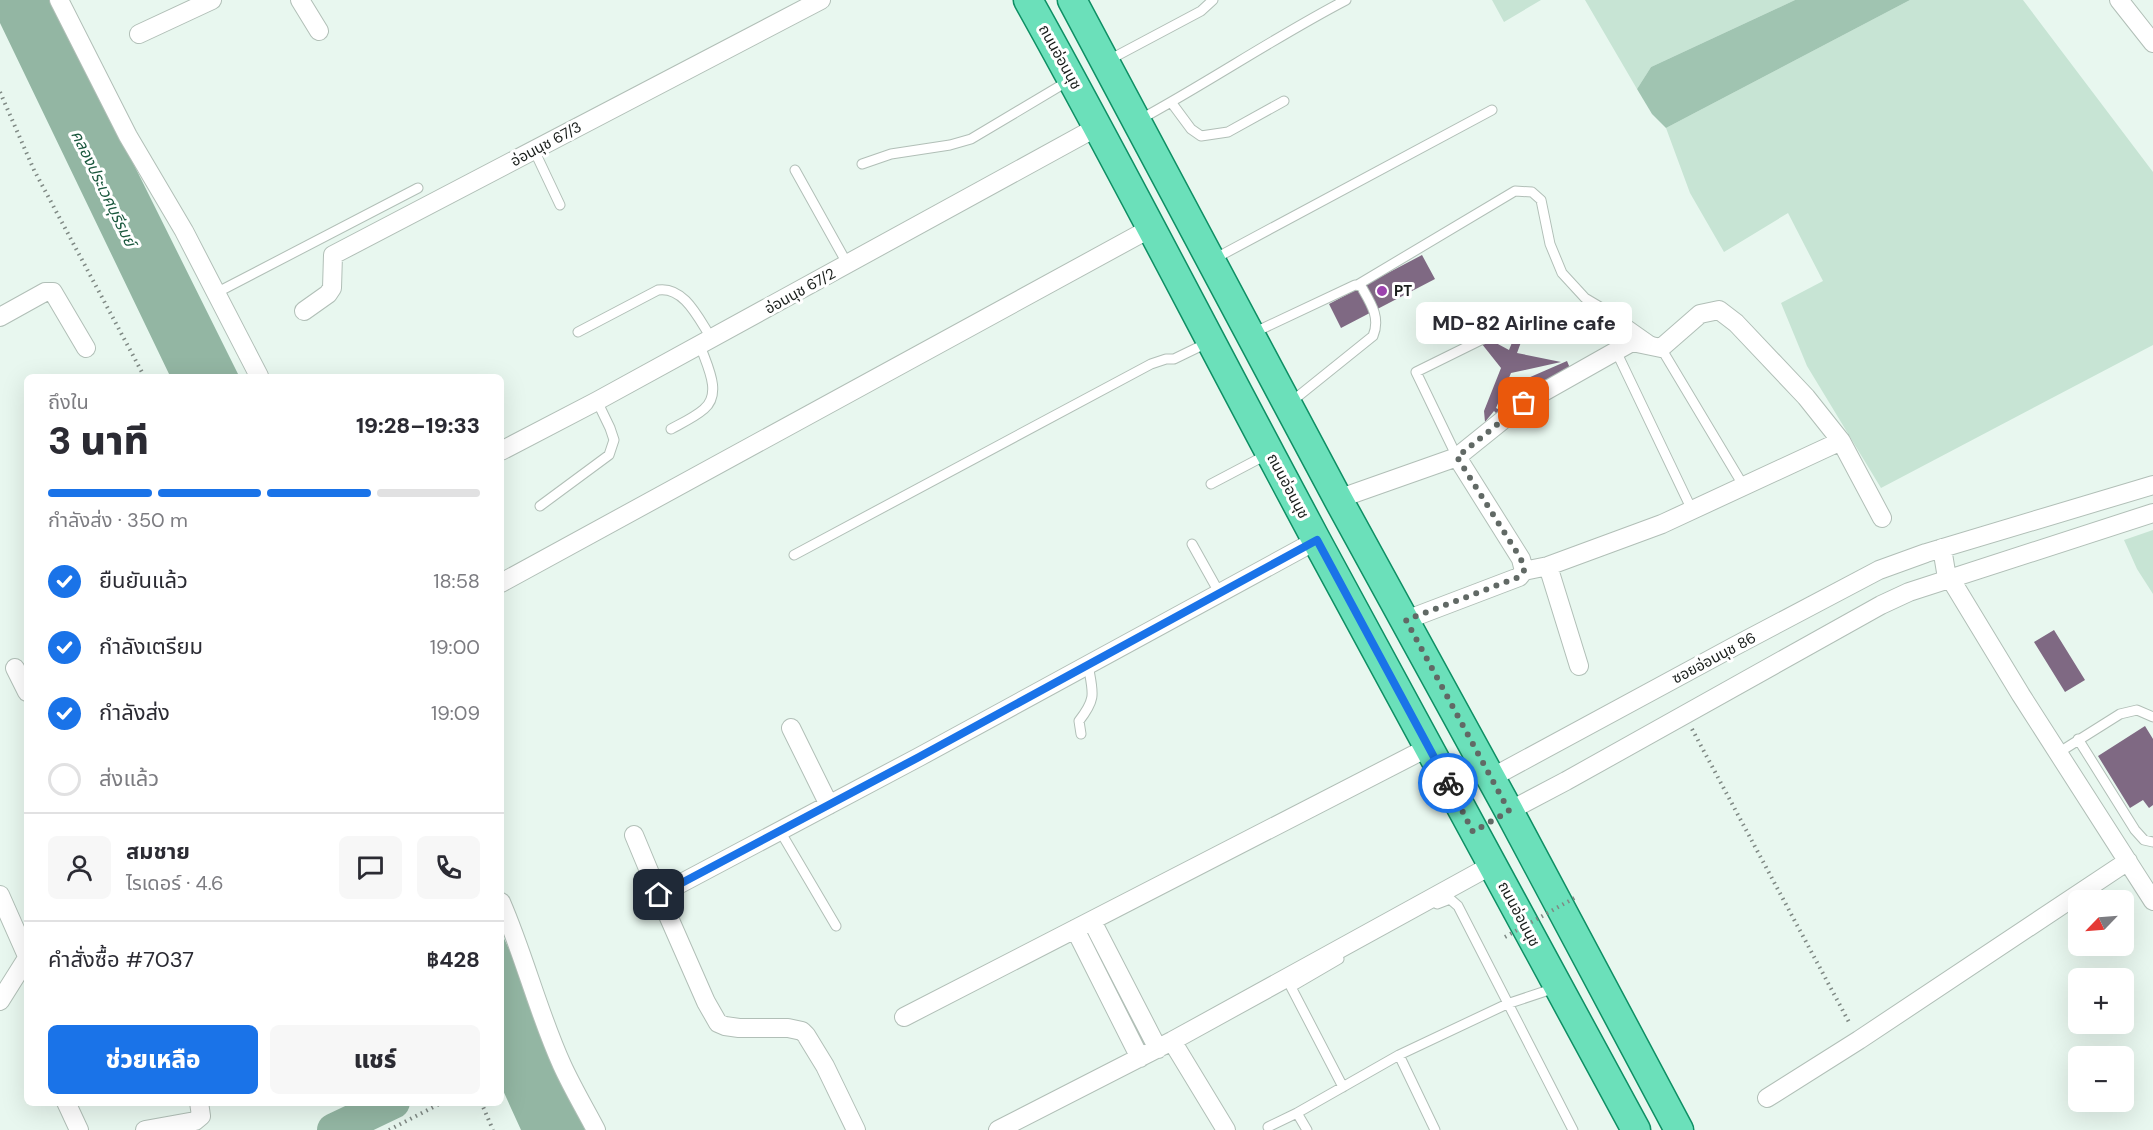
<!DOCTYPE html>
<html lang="th">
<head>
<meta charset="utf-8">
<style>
  :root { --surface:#fff; --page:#f7f7f7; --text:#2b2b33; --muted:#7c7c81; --line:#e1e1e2; --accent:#1a73e8 }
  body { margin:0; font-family:"DM Sans","Noto Sans Thai",sans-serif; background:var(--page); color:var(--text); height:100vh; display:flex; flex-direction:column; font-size:22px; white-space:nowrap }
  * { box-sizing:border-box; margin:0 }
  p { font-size:20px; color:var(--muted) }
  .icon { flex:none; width:33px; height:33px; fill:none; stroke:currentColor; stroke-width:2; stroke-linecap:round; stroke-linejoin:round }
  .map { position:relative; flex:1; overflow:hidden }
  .details { position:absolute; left:24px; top:374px; width:480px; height:732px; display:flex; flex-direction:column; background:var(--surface); border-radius:9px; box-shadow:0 6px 24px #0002 }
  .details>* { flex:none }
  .needle { width:39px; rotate:245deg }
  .controls { position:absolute; left:2068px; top:890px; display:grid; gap:12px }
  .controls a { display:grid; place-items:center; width:66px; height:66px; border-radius:9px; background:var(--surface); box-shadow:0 6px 24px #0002; font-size:30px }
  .pin { position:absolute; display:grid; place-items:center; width:51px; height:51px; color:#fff; margin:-26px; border-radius:12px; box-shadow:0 3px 9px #0006 }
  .courier { position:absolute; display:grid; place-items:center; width:60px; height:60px; margin:-30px; border:4px solid #1a73e8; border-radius:50%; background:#fff; color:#222; box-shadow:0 2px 8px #0007 }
  .bubble { position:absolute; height:42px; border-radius:9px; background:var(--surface); box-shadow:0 6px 24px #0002; font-size:20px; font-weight:800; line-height:42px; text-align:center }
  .head em { font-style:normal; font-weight:800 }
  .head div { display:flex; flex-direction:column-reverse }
  .head { display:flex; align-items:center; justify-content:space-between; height:102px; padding:0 24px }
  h1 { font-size:39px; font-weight:800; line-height:45px }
  .bar { display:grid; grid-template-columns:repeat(4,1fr); gap:9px 6px; align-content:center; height:72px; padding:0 24px }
  .bar i { height:8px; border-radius:4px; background:var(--line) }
  .bar .active { background:var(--accent) }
  .bar p { grid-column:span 4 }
  .line { display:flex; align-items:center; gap:15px; padding:0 24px; border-top:2px solid var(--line) }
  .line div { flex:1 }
  .round { display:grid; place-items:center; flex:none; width:63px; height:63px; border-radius:9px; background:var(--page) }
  ol { padding:0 24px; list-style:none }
  li { display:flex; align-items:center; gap:18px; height:66px }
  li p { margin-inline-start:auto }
  li .icon { padding:6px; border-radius:50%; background:var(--accent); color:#fff; stroke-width:4 }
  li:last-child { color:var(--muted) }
  li i { width:33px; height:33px; border:3px solid var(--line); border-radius:50% }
  .button { display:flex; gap:12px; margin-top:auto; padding:12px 24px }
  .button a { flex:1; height:69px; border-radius:9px; background:var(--accent); color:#fff; font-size:24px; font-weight:800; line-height:69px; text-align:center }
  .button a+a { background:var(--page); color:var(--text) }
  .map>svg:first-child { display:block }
</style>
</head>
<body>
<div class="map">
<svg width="2153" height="1130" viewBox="0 0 2153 1130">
  <rect width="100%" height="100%" fill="#e8f7ef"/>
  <path fill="#c7e4d4" d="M1492,0h49l-37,22z
    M1585,0h210l-144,67 -14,22z
    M1910,0h113l130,172v173l-272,143 -74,-122 -26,-63 42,-22 -35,-68 -64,39 -34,-59 -24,-65z
    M2153,530v64l-16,-25 -13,-29z"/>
  <path fill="#a0c4b1" d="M1795,0h115l-244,128 -14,-14 -15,-25 14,-22z"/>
  <path fill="#93b6a3" d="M0,0h52l187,376h-69l-170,-353z
    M501,932l35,75 13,41 36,82h-64l-20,-44z"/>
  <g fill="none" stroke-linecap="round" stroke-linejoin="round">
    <path stroke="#93b6a3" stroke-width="34" d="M334,1130l59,-28"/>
  </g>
  <path fill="#7f6983" d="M1422,255l13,24 -94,49 -12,-24z
    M1527,319l-3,15 -7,19 44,9 -50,11 -15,35 2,1 10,-5 9,-17 -3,-3 53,-23 7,17 -41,26 -13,-14 -8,17 -15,7 -3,-3 -9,11 -1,-11 17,-43 -31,-39 39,21 8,-20z
    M2054,630l31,50 -20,12 -31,-50z
    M2145,726l8,13v66l-4,3 -6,-8 -13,8 -32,-52z"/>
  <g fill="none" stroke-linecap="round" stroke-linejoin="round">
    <g stroke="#b1bfb7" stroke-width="11">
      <path id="lane" d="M1107,61l94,-50 12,-11
        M1171,102l20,27 10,7 27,-4 56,-31
        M1139,120c70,-38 136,-83 207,-120
        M534,150l26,55
        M862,164l29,-10 59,-9 21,-6 99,-59
        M795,170l53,95
        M1214,259l278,-149
        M1359,284l156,-93 17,1 9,8 9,44 12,29 23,25 32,19 44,31 82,137
        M216,293l202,-105
        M578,332l80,-42c27,-4 41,30 54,49
        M1253,333l102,-48 6,1c9,16 20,31 12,50l-82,66
        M1616,351l76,159
        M671,429c11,-6 24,-12 33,-20 19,-16 2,-45 -4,-64
        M1457,457l-41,-85 79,-39
        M1211,484l57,-30
        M540,506l69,-51 5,-15 -4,-12 -13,-27
        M1192,544l28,50
        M794,555l357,-191 15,-5h8l33,-16
        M1081,734l-2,-13c18,-23 14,-28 9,-56
        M2078,739l57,91 9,10 9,2
        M2058,753l62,-39 17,-4 16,7
        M780,831l56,95
        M1437,904l13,-5 8,7 115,224
        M1339,959l-48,28 52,100
        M1399,1055l36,75
        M1297,1113l10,17
        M1268,1127l29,-14 102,-58 108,-51 48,-16"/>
    </g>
    <g stroke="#b1bfb7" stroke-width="20">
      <path id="street" d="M59,0l69,136 56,95 75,145
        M300,0l19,31
        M2119,0l34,43
        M139,34l73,-34
        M304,311l24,-17 4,-6 1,-33 488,-255
        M0,317l45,-25h8l33,56
        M501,451l96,-50 500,-274
        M1457,457l67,-54 108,-61 29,6 39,-34 19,-4 17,13 70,74 35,44 41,77
        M1338,499l119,-42 64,102 3,12 -5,6 -113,43
        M1942,548l4,24 4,6 71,117 132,206
        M1548,566l31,100
        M1524,571l24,-5 114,-42 179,-83
        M501,583l650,-355
        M15,668l12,24
        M791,728l38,77
        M1491,778l244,-132 144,-76 47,-17 227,-68
        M1509,811l57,-30 315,-176 28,-13 244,-79
        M634,835l25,60
        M0,895l27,61
        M501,902c23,53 37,110 61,163 10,22 23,44 34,65
        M1092,921l66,128
        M1075,929l65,129
        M0,1001l27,-43
        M904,1017l525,-270
        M1172,1041l54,89
        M1767,1098l92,-58 269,-179
        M66,1102l13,28
        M145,1130l50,-9 6,-5 -2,-14
        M856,1130l-31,-64 -19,-31 -4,-4 -14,-3h-49l-14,-2 -7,-3 -12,-21 -47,-107 260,-138 398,-217
        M998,1130l174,-89 320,-176"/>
    </g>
    <g stroke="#0e8f64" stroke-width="31">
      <path id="primary" d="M1028,0c84,150 162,303 243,455 120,226 242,451 365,675
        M1072,0l266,499 171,312 170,319"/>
    </g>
    <path stroke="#7f8984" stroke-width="4" stroke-dasharray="1.5 4.5" stroke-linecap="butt" d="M0,92l34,78 110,206
      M1692,729l158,295
      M481,1102l12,28
      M389,1130l54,-28"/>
    <use href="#lane" stroke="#fff" stroke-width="9"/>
    <use href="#street" stroke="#fff" stroke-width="18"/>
    <use href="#primary" stroke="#6be0ba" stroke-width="28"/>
    <path stroke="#7f8984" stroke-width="4" stroke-dasharray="1.5 4.5" stroke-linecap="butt" d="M1505,937l71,-40"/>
  </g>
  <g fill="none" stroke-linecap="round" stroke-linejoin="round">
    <path stroke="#616965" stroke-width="6" stroke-dasharray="0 10.8" d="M1448,783l25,49 36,-21 -103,-191 113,-43 5,-6 -3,-12 -64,-102 67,-54"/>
    <path stroke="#1a73e8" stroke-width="8" d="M659,895l260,-138 398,-217 131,243"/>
  </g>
  <circle fill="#9c43ae" stroke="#fff" stroke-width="2" cx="1382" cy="291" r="6"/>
  <g text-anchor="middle" stroke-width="6" stroke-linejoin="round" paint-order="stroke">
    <g font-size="15" fill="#181d1a" stroke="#fff">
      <text transform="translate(1060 57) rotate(61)" y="5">ถนนอ่อนนุช</text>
      <text transform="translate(546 144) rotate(-28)" y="5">อ่อนนุช 67/3</text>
      <text transform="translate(800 291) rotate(-29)" y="5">อ่อนนุช 67/2</text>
      <text transform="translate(1288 486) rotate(62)" y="5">ถนนอ่อนนุช</text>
      <text transform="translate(1714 658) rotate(-28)" y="5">ซอยอ่อนนุช 86</text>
      <text transform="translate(1519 914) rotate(62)" y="5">ถนนอ่อนนุช</text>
    </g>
    <g font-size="15" font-weight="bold" fill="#181d1a" stroke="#fff" text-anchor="start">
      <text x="1394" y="296">PT</text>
    </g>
    <g font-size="16" font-style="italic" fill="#1c593f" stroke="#fff">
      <text transform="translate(104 188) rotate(64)" y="6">คลองประเวศบุรีรมย์</text>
    </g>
  </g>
</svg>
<div class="controls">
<a><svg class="needle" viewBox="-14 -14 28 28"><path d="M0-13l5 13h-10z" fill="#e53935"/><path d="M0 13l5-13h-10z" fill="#7c7c81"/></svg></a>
<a>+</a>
<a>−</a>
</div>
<div class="pin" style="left:1524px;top:403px;background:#ea580c"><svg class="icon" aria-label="bag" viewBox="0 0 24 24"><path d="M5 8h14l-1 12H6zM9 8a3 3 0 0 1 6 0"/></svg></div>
<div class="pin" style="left:659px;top:895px;background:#1f2937"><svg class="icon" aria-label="home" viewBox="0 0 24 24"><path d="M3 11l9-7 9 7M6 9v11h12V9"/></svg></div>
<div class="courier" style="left:1448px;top:783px"><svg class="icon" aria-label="bike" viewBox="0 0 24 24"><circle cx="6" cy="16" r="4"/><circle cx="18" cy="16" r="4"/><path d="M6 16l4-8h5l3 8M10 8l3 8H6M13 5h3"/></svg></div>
<div class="bubble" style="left:1416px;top:302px;width:216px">MD-82 Airline cafe</div>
<section class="details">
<div class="head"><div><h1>3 นาที</h1><p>ถึงใน</p></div><em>19:28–19:33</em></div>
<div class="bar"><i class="active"></i><i class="active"></i><i class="active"></i><i></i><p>กำลังส่ง · 350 m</p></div>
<ol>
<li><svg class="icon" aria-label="check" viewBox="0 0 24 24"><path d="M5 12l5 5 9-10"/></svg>ยืนยันแล้ว<p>18:58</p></li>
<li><svg class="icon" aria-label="check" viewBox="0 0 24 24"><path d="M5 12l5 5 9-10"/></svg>กำลังเตรียม<p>19:00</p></li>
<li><svg class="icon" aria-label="check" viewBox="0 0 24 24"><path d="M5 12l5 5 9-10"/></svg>กำลังส่ง<p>19:09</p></li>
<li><i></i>ส่งแล้ว</li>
</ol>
<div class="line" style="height:108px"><a class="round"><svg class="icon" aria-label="person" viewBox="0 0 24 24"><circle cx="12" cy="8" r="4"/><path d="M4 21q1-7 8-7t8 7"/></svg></a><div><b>สมชาย</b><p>ไรเดอร์ · 4.6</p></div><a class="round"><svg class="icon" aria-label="chat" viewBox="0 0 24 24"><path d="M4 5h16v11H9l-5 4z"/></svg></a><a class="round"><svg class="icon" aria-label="phone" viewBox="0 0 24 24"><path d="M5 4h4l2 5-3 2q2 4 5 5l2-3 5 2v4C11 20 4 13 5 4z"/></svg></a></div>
<div class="line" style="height:78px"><div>คำสั่งซื้อ #7037</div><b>฿428</b></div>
<div class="button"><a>ช่วยเหลือ</a><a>แชร์</a></div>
</section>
</div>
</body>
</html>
